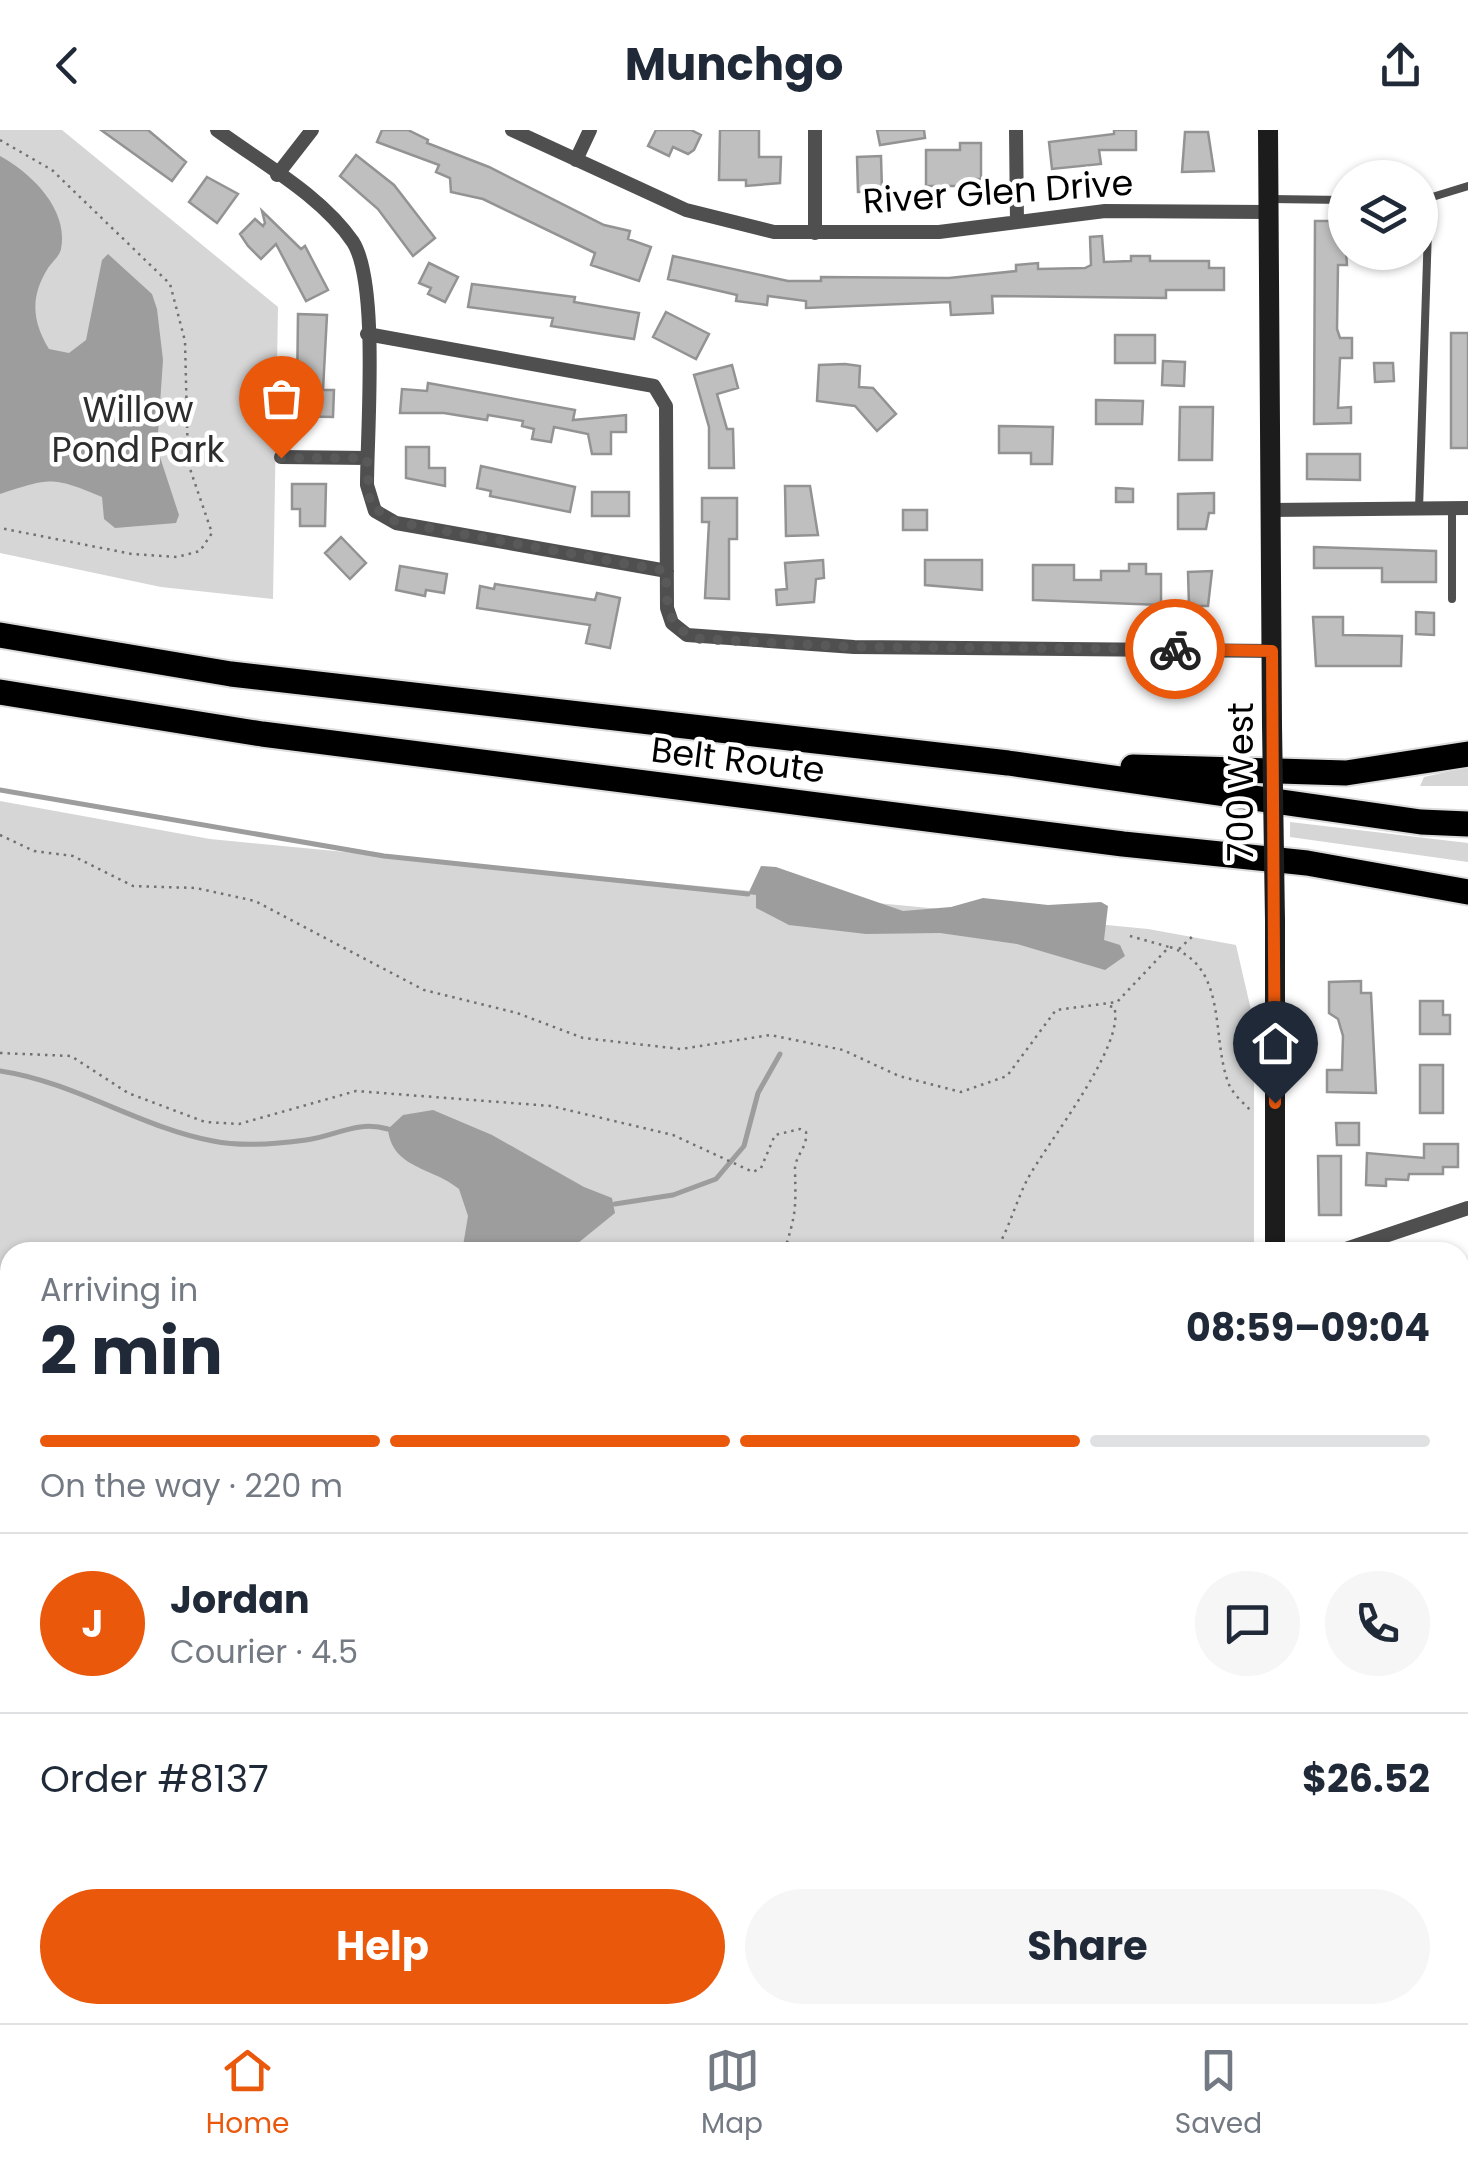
<!DOCTYPE html>
<html lang="en">
<head>
<meta charset="utf-8">
<style>
  :root { --surface:#fff; --page:#f6f6f7; --text:#1f2937; --muted:#747a83; --line:#e0e1e3; --accent:#ea580c }
  body { margin:0; font-family:Poppins,sans-serif; background:var(--page); color:var(--text); height:100vh; display:flex; flex-direction:column; font-size:38px; white-space:nowrap }
  * { box-sizing:border-box; margin:0 }
  p { font-size:32px; color:var(--muted) }
  .icon { flex:none; width:55px; height:55px; fill:none; stroke:currentColor; stroke-width:2; stroke-linecap:round; stroke-linejoin:round }
  .map { position:relative; flex:1; overflow:hidden }
  .side { position:absolute; left:0px; top:1112px; width:1470px; height:782px; display:flex; flex-direction:column; background:var(--surface); border-radius:30px 30px 0 0; box-shadow:0 2px 8px #0004 }
  .side>* { flex:none }
  .controls { position:absolute; left:1328px; top:30px; display:grid; gap:20px }
  .controls a { display:grid; place-items:center; width:110px; height:110px; border-radius:50%; background:var(--surface); box-shadow:0 2px 8px #0004; font-size:50px }
  .pin { position:absolute; display:grid; place-items:center; width:85px; height:85px; color:#fff; margin:-102px -42px; border-radius:50% 50% 50% 0; rotate:-45deg; box-shadow:0 0 10px #0007 }
  .pin .icon { rotate:45deg }
  .courier { position:absolute; display:grid; place-items:center; width:100px; height:100px; margin:-50px; border:8px solid #ea580c; border-radius:50%; background:#fff; color:#222; box-shadow:0 2px 12px #0007 }
  .overview em { font-style:normal; font-weight:700 }
  .overview div { display:flex; flex-direction:column-reverse }
  .overview { display:flex; align-items:center; justify-content:space-between; height:170px; padding:0 40px }
  h1 { font-size:65px; font-weight:700; line-height:75px }
  .bar { display:grid; grid-template-columns:repeat(4,1fr); gap:15px 10px; align-content:center; height:120px; padding:0 40px }
  .bar i { height:12px; border-radius:8px; background:var(--line) }
  .bar .on { background:var(--accent) }
  .bar p { grid-column:span 4 }
  .line { display:flex; align-items:center; gap:25px; padding:0 40px; border-top:2px solid var(--line) }
  .line div { flex:1 }
  .round { display:grid; place-items:center; flex:none; width:105px; height:105px; border-radius:52px; background:var(--page) }
  .button { display:flex; gap:20px; margin-top:auto; padding:20px 40px }
  .button a { flex:1; height:115px; border-radius:60px; background:var(--accent); color:#fff; font-size:40px; font-weight:700; line-height:115px; text-align:center }
  .button a+a { background:var(--page); color:var(--text) }
  header { display:flex; justify-content:space-between; align-items:center; height:130px; padding:0 40px; background:var(--surface); font-size:45px; font-weight:700 }
  .tabs { display:flex; justify-content:space-around; align-items:center; height:140px; border-top:2px solid var(--line); background:var(--surface); font-size:28px; color:var(--muted) }
  .tabs a { display:grid; justify-items:center; gap:5px }
  .tabs .on { color:var(--accent) }
  .map>svg:first-child { display:block }
</style>
</head>
<body>
<header><svg class="icon" aria-label="back" viewBox="0 0 24 24"><path d="M15 5l-7 7 7 7"/></svg>Munchgo<svg class="icon" aria-label="share" viewBox="0 0 24 24"><path d="M12 15V3M7 8l5-5 5 5M5 13v7h14v-7"/></svg></header>
<div class="map">
<svg width="1468" height="1893" viewBox="0 0 1468 1893">
  <rect width="100%" height="100%" fill="#fff"/>
  <path fill="#d6d6d6" d="M0,0h62l216,177 -5,292 -112,-12 -161,-34z
    M1468,637v19h-48l4,-9z
    M0,671l210,38 938,90 88,16 18,78v229h-1244v763h1236l-61,8h-1185z
    M1290,692l178,21v19l-178,-25z"/>
  <path fill="#9d9d9d" d="M0,26c31,17 69,53 61,93 -2,8 -8,12 -13,19 -18,29 -16,53 1,81l20,4 17,-13 16,-80 6,-6 44,40 5,15 6,51 -6,88 22,67 -3,8 -61,5 -11,-9 -2,-22c-51,-21 -51,-19 -102,-3z
    M761,736l15,1 127,44 48,-4 32,-9 65,7 53,-3 7,4 -4,34 16,5 5,11 -20,14 -88,-26 -77,-11 -74,1 -77,-9 -33,-17v-13l-8,-1z
    M433,980l59,25 92,52 28,11 3,15 -48,39h-105l6,-36 -9,-27c-26,-22 -67,-20 -71,-60l15,-14z"/>
  <g fill="none" stroke-linecap="round" stroke-linejoin="round">
    <path stroke="#9d9d9d" stroke-width="5" d="M0,660l384,66 364,38
      M0,941c75,11 139,56 213,70 29,6 64,3 93,-1 30,-4 51,-20 82,-11
      M615,1074l58,-9 43,-16 28,-33 14,-53 22,-39"/>
  </g>
  <path fill="#bfbfbf" stroke="#939393" stroke-width="2.5" d="M101,0h47l38,32 -14,19z
    M382,0h26l20,10 -1,3 62,24 115,58 26,6 -2,8 23,8 -12,34 -48,-16 4,-12 -112,-54 -32,-7 -1,-14 -14,-6 3,-7 -62,-23z
    M656,0h35l10,5 -7,15 -6,4 -15,-7 -4,9 -21,-10z
    M720,0h39v27h22l-1,26 -34,3v-6h-27z
    M877,0h47l1,8 -45,7z
    M1114,0h22v20h-37l2,14 -49,5 -3,-27 65,-8z
    M1185,2h23l6,39 -32,1z
    M960,13h21v36h-14l-5,7h-36v-36h34z
    M356,25l38,30 41,53 -22,18 -35,-47 -38,-33z
    M881,26l1,35 -24,1 -1,-35z
    M207,47l31,17 -21,29 -28,-21z
    M262,81l39,38 4,-3 23,44 -22,11 -30,-57 -15,15 -13,-13 -8,-12 15,-15 8,7 2,-3z
    M1315,91h24v18h6l2,26h-9l-1,64 3,9h12v20h-12l-2,50 13,-1v16l-37,1z
    M1102,106l2,26 27,-1v-5h19v5h59v7h15v22h-58v8l-174,-2 1,17 -42,2 -1,-13 -144,6v-7l-38,-5 -1,9 -31,-4 1,-6 -69,-16 5,-23 115,25h33v-4l128,1 67,-7v-6l22,-2v6l47,-1 6,-3 -1,-28z
    M429,133l29,14 -13,25 -17,-8 3,-6 -12,-5z
    M472,154l103,13 -1,5 65,11 -5,26 -83,-13 2,-8 -85,-11z
    M666,182l43,22 -13,25 -43,-22z
    M298,184l29,1 -4,75h11l-1,27 -45,-1v-23l9,1z
    M1451,203h17v115h-17z
    M1115,205h40v28h-40z
    M1163,231l22,1 -1,24 -22,-1z
    M1374,233h19l1,18 -19,1z
    M845,234l15,2 -1,21 14,1 23,26 -19,17 -22,-25 -38,-5 2,-36z
    M732,235l6,23 -21,6 10,35h6l1,39h-25v-41l-15,-52z
    M428,253l147,27 -2,10 53,-5v17h-15v22h-19l-4,-20 -34,-7 -3,15 -19,-3 2,-10 -12,-3 1,-5 -35,-6 -1,5 -43,-7h-44l2,-24 25,2z
    M1096,270l47,1 -1,23h-46z
    M1180,277h33l-1,53h-33z
    M999,296l54,1 -1,37h-21v-11h-32z
    M406,317h23v21h16v18l-39,-8z
    M1307,324h53v26l-53,-1z
    M481,336l94,21 -5,25 -80,-16 1,-5 -14,-3z
    M292,354h34l-1,42h-25v-17h-8z
    M785,356h25l8,49 -32,1z
    M1116,358l17,1v13h-17z
    M592,362h37v24h-37z
    M1214,363v20h-5l-3,16h-28v-35z
    M702,368h35v41h-8v60l-24,-1 4,-76h-7z
    M903,380h24v20h-24z
    M341,407l25,26 -16,16 -25,-26z
    M1314,417l122,4v31h-54v-14h-68z
    M823,430l1,18 -8,1 -2,23 -37,3 -1,-15 11,-1 -2,-26z
    M925,430h57v30l-57,-5z
    M1129,434h17v10h15v31l-128,-5v-35h41v15h27v-9h28z
    M400,436l47,8 -3,19 -18,-3 -1,6 -29,-6z
    M1212,441l-4,35h-19l-1,-34z
    M495,454l100,16 2,-7 23,5 -10,50 -24,-5 4,-18 -113,-17 3,-22 14,3z
    M1416,482l18,1v22l-18,-1z
    M1313,487h30v18l59,1 -1,30h-85z
    M1361,851v12h10l5,100 -49,-1v-22h15l1,-34 -5,-17 -9,-6v-31z
    M1420,871h23v14h7v19h-30z
    M1420,935h23v48h-23z
    M1336,993h23v22h-22z
    M1424,1014h34v23h-15v7h-34l-1,6 -22,-1v7l-20,-1 1,-32 57,5z
    M1318,1026h23v59h-22z"/>
  <g fill="none" stroke-linecap="round" stroke-linejoin="round">
    <g stroke="#dbdbdb" stroke-width="29">
      <path id="motorway" d="M0,505l231,39 777,89 413,59 47,2
        M0,562l262,42 861,110 184,19 161,29
        M1133,637l213,6 122,-19"/>
    </g>
    <path stroke="#717171" stroke-width="2.5" stroke-dasharray="2.5 5" stroke-linecap="butt" d="M0,10l52,30 118,114 15,57 3,122 24,70 -12,18 -23,6 -45,-3 -132,-26
      M0,705l34,16 39,5 60,30 63,2 59,13 169,89 93,23 66,25 98,11 89,-14 73,15 56,26 62,16 46,-16 49,-66 61,-8 52,-55 -39,-11
      M1170,817c58,20 41,88 58,135 4,12 16,21 24,30
      M1179,819l16,-15
      M0,923l71,3 57,37 77,29 34,2 117,-33 195,15 122,29 80,37 8,-4 14,-33 25,-6 6,3c2,16 -12,24 -11,39 1,38 1,43 -11,81
      M995,1122c14,-23 20,-48 32,-72 19,-36 100,-136 87,-173l-6,-1
      M0,1298l10,-8
      M52,1885l3,8"/>
    <path stroke="#4f4f4f" stroke-width="8" d="M1429,68l39,-12
      M1270,69l75,1
      M1419,379l10,-311 -9,1
      M1452,469v-91"/>
    <path stroke="#4f4f4f" stroke-width="14" d="M217,0c45,33 105,66 136,112 26,41 14,190 14,243l8,26 21,12 271,48
      M512,0l174,80 88,22h165l166,-21 163,1
      M1016,0l1,92
      M576,30l14,-30
      M277,45l35,-45
      M815,103v-103
      M367,204l287,52 12,20 1,202 5,15 15,12 167,12 418,4
      M281,327l86,1
      M1271,380l197,-2
      M1275,1120l71,-1 122,-41
      M1460,1301h8
      M1460,1539l8,-1"/>
    <path stroke="#1c1c1c" stroke-width="20" d="M1268,0l4,595
      M1275,790v332
      M1281,1885v8
      M1407,1893l61,-8"/>
    <use href="#motorway" stroke="#000" stroke-width="25"/>
    <path stroke="#1c1c1c" stroke-width="20" d="M1272,595l3,195"/>
  </g>
  <g fill="none" stroke-linecap="round" stroke-linejoin="round">
    <path stroke="#595959" stroke-width="10" stroke-dasharray="0 18" d="M281,328h86l3,47 26,17 270,49c1,32 -2,58 35,68l153,8 321,2"/>
    <path stroke="#ea580c" stroke-width="12" d="M1175,519l97,2 3,452"/>
  </g>
  <g text-anchor="middle" stroke-width="9" stroke-linejoin="round" paint-order="stroke">
    <g font-size="35" fill="#000" stroke="#fff">
      <text transform="translate(998 62) rotate(-4)" y="12">River Glen Drive</text>
      <text transform="translate(738 630) rotate(7)" y="12">Belt Route</text>
      <text transform="translate(1241 652) rotate(-90)" y="12">700 West</text>
    </g>
    <g font-size="35" fill="#2d2d2d" stroke="#fff">
      <text x="138" y="292">Willow<tspan x="138" dy="40">Pond Park</tspan></text>
    </g>
  </g>
</svg>
<div class="controls">
<a><svg class="icon" aria-label="layers" viewBox="0 0 24 24"><path d="M12 4l9 5-9 5-9-5zM3 14l9 5 9-5"/></svg></a>
</div>
<div class="pin" style="left:281px;top:328px;background:#ea580c"><svg class="icon" aria-label="bag" viewBox="0 0 24 24"><path d="M5 8h14l-1 12H6zM9 8a3 3 0 0 1 6 0"/></svg></div>
<div class="pin" style="left:1275px;top:973px;background:#1f2937"><svg class="icon" aria-label="home" viewBox="0 0 24 24"><path d="M3 11l9-7 9 7M6 9v11h12V9"/></svg></div>
<div class="courier" style="left:1175px;top:519px"><svg class="icon" aria-label="bike" viewBox="0 0 24 24"><circle cx="6" cy="16" r="4"/><circle cx="18" cy="16" r="4"/><path d="M6 16l4-8h5l3 8M10 8l3 8H6M13 5h3"/></svg></div>
<section class="side">
<div class="overview"><div><h1>2 min</h1><p>Arriving in</p></div><em>08:59–09:04</em></div>
<div class="bar"><i class="on"></i><i class="on"></i><i class="on"></i><i></i><p>On the way · 220 m</p></div>
<div class="line" style="height:180px"><b class="round" style="background:var(--accent);color:#fff">J</b><div><b>Jordan</b><p>Courier · 4.5</p></div><a class="round"><svg class="icon" aria-label="chat" viewBox="0 0 24 24"><path d="M4 5h16v11H9l-5 4z"/></svg></a><a class="round"><svg class="icon" aria-label="phone" viewBox="0 0 24 24"><path d="M5 4h4l2 5-3 2q2 4 5 5l2-3 5 2v4C11 20 4 13 5 4z"/></svg></a></div>
<div class="line" style="height:130px"><div>Order #8137</div><b>$26.52</b></div>
<div class="button"><a>Help</a><a>Share</a></div>
</section>
</div>
<nav class="tabs">
<a class="on"><svg class="icon" aria-label="home" viewBox="0 0 24 24"><path d="M3 11l9-7 9 7M6 9v11h12V9"/></svg>Home</a>
<a><svg class="icon" aria-label="map" viewBox="0 0 24 24"><path d="M3 6l6-2 6 2 6-2v14l-6 2-6-2-6 2zM9 4v14M15 6v14"/></svg>Map</a>
<a><svg class="icon" aria-label="saved" viewBox="0 0 24 24"><path d="M7 4h10v16l-5-4-5 4z"/></svg>Saved</a>
</nav>
</body>
</html>
